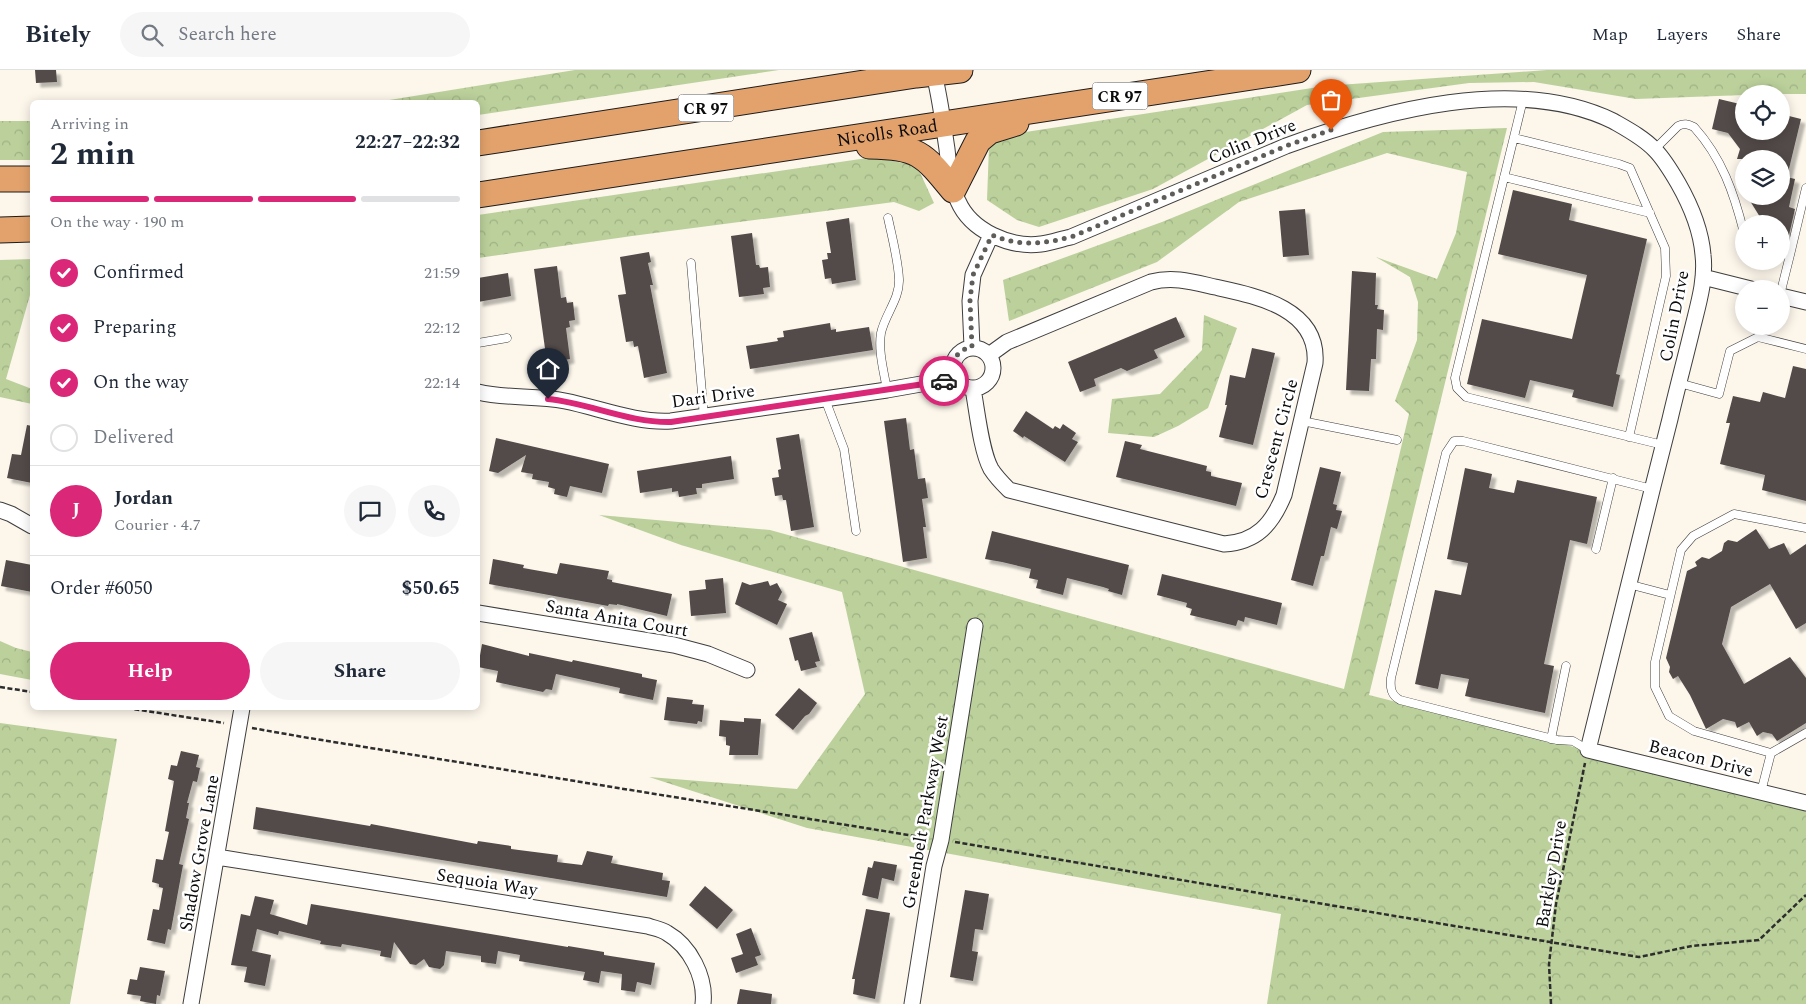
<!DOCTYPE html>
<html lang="en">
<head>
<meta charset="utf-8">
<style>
  :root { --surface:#fff; --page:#f6f6f7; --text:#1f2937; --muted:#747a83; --line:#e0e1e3; --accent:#db2777 }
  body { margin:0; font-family:Spectral,serif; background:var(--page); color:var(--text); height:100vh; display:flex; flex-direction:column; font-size:19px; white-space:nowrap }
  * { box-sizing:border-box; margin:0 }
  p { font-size:16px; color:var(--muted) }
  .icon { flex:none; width:28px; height:28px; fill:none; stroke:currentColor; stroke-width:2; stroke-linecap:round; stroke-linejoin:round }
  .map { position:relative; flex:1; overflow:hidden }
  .side { position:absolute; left:30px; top:30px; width:450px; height:610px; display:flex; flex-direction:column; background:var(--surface); border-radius:8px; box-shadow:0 2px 12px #0003 }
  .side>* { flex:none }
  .buttons { position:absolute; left:1735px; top:15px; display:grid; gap:10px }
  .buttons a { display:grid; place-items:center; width:55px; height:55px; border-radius:50%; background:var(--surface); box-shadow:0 2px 12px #0003; font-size:25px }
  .pin { position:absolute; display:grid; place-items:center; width:42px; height:42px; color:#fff; margin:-51px -21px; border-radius:50% 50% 50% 0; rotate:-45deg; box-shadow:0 0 5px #0007 }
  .pin .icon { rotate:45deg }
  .courier { position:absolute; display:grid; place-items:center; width:50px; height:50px; margin:-25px; border:4px solid #db2777; border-radius:50%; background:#fff; color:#222; box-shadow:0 1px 6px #0007 }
  .summary em { font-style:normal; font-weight:700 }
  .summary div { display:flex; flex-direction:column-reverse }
  .summary { display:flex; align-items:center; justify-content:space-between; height:85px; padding:0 20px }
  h1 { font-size:32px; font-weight:700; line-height:38px }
  .bar { display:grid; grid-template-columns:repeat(4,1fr); gap:8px 5px; align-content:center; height:60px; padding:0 20px }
  .bar i { height:6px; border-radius:4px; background:var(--line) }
  .bar .on { background:var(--accent) }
  .bar p { grid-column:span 4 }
  .line { display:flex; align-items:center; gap:12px; padding:0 20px; border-top:1px solid var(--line) }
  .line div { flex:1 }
  .round { display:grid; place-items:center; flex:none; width:52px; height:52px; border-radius:26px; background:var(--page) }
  ol { padding:0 20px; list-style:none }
  li { display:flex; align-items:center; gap:15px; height:55px }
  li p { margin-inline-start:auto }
  li .icon { padding:5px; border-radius:50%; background:var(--accent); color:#fff; stroke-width:4 }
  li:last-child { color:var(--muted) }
  li i { width:28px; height:28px; border:2px solid var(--line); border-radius:50% }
  .primary-button { display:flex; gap:10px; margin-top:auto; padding:10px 20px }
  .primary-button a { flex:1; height:58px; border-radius:30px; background:var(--accent); color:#fff; font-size:20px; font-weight:700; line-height:58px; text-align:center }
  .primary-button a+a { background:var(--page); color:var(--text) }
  header { display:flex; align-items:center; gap:30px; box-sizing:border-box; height:70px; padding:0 25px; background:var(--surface); border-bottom:1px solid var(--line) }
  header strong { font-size:24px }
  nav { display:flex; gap:28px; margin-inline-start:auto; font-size:18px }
  .search { width:350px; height:45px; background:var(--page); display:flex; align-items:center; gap:12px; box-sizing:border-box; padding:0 18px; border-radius:28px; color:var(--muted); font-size:19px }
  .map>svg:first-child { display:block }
</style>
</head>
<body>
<header>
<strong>Bitely</strong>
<div class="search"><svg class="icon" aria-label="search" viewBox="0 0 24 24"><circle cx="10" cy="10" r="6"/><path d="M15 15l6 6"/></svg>Search here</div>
<nav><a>Map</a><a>Layers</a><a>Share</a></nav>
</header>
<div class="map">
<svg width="1806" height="934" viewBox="0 0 1806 934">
  <defs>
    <pattern id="forest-crowns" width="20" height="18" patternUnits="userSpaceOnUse" patternTransform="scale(1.25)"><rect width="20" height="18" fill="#bbd09b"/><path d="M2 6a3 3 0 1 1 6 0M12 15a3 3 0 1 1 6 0" fill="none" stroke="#9fb184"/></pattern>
    <filter id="shadow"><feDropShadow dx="4.5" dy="4.5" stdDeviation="1" flood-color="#0004"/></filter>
  </defs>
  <rect width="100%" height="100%" fill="#fcf6eb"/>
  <path fill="url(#forest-crowns)" d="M575,0h204l-301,45v-13h-101z
    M1547,0h259v24h-62v1l-108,4 -102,-17 -65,1 -162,22 -154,84 -114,38 -22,-7 -30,-20 2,-53 17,-12 319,-49z
    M0,51h32v39h-32z
    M1507,58l-138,567 437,111v198h-539l14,-90 -474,-86 -158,-51 148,12 68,-95 -23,-102 -161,-47 -82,-30 171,15 574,159 65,-275 -14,-13 22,-61 1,-38 -8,-25 -34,-20 61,22 19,-46 11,-61 -80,-19 -148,49 -82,60 -148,59 -6,-41 159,-58 221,-90z
    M874,87l43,9 17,37 -15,8 -25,-9 -262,34 -154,22v-43z
    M32,189v29l-26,91 26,10v15l-32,-7v-137z
    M1204,245l33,13 -29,80 -30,18 -24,11 -46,-4 4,-34 48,-5 42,-44z
    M0,571l16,7 16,4v28l-32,-6z
    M0,653l117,16 -47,265h-70z"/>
  <path fill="#524b49" filter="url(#shadow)" d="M35,0h21l1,12 -21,1z
    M1719,29l25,6v26h37v-17l20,5 -14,58 8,2 -6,28 6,2 -9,39 -5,-1v-23h-23l2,-7 -13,-21h34v-37h-44l3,-10 -12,-16 -16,-4z
    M1513,120l59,14 -3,16 78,19 -31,135 4,1 -7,32 -41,-10 2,-7 -44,-10 -5,18 -58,-14 15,-65 90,20 15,-64 -89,-21z
    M1305,139l4,46 -26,2 -4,-46z
    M849,148l7,62 -24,4 -1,-6 -6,1 -3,-19 6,-1 -1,-6h4l-5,-31z
    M752,163l4,32h3l1,3 8,-1 2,20 -7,1 1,6 -25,3 -8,-61z
    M649,182l2,10 -3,1 5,22h-3l17,88 -23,5 -6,-32 -4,1 -1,-6 -7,1 -8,-47 8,-1 -6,-37z
    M557,196l4,32 5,-1 1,6 6,-1 2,18 -6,1 1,6 -4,1 4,31 -23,4 -13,-94z
    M1352,201l24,2 -1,32h3l-1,4 7,1 -1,20 -6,-1 -1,30h-5l-2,32 -23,-1z
    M508,203l3,23 -33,6v-24z
    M1176,247l9,20 -31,13 4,8 -31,13 -6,-3 -27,11 2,7 -16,6 -12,-30z
    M830,253l1,7 5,-1v3l33,-5 4,23 -123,19 -4,-23 32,-5 -1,-3 7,-1 -1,-6z
    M1252,278l23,5 -22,92 -34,-8 8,-32h-2l5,-30 15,3z
    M1793,296l13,3v132l-44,-11 3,-15 -45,-11 10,-41h-4l7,-27 27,6 3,-10 22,6z
    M1026,341l27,18 2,-3 5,3 3,-5 13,9 -4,6 6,3 -13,20 -41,-26 -1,2 -10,-7z
    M906,348l4,32 4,-1 4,30 7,-1 3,20 -6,1 4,28h-3l4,31 -24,4 -19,-141z
    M27,355l5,1v57l-25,-5 5,-24 9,1z
    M799,364l15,93 -23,4 -5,-31h-3l-1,-5 -7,1 -3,-18 7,-1 -1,-7 3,-1 -5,-31z
    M496,368l113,26 -7,29 -32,-7 -3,11 -13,-3 1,-5 -7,-2 1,-5 -17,-3 1,-5 -12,-2 5,-17 -28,18 -9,-2z
    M1125,371l17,4 -2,4 67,17 -1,5 5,1v4l31,7 -6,23 -120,-29z
    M731,386l3,23 -32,5v4h-6l1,6 -18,3 -1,-6 -6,1v-4l-32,5 -3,-22z
    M1320,397l21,5 -8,32 4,1 -1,5 6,1 -5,18 -6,-2 -7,29h-3l-8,30 -22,-6z
    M1465,398l27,6 -3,14 25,5 3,-13 80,17 -10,47 -17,-4 -26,124 10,2 -9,47 -80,-17 4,-17 -28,-5 -3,15 -23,-5 20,-94 26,5 7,-32 -21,-4z
    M1756,459l13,20 15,-6 6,12 16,-11v79l-10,6 -26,-45 -39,23 -9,37 22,40 46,-27 16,21v45l-29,18 -5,-7 -9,-2 -6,4 -8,-14 -12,6 -2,-6 -12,-3 -17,10 -16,-34 -12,-19 -5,3 -4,-7 1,-5 -4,-9 21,-87 10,-5 -2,-4 7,-5 7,2 13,-8 2,-8 4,-3 9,2z
    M992,461l137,34 -7,30 -14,-4 1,-2 -6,-2 -36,-9 -4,17 -27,-7 2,-8 -9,-2 2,-9 -29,-7 -17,-3z
    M493,489l31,6 -1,3 34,6 3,-11 49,8 -2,8 5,1v2l60,12 -5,22 -50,-12v1l-8,-1 -1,2 -119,-22z
    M6,490l26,5v27l-31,-6z
    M1162,504l120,29 -5,22 -32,-8 -1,5 -6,-2 -2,6 -46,-11 2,-6 -6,-2 1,-4 -30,-8z
    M723,508l3,35 -35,3 -2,-25 17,-2 -1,-9z
    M768,511l2,5 7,-3 5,9 -4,8 9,4 -10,21 -42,-21 7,-22 8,3z
    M812,562l8,29 -5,1 2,5 -16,4 -3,-11 -3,1 -6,-23z
    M482,574l47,12v-3l43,9 1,-2 69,14v3l15,3 -4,20 -34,-7 1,-5 -64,-14 -4,16 -6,-1 -3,3 -47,-10 2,-11 -20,-4z
    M799,618l18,15 -8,11 -4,2 -12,14 -18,-15z
    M667,627l26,3 -1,4 12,1 -2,17 -4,-1 -1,3 -33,-4z
    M744,648l17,1 -3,36h-29l1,-9 -4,-1v-8l-7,-1 1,-16 24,2z
    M181,681l18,4 -3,12 4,1 -3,14 -4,-1 -6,22h2l-3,15 3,1 -10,45 4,1 -12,65 -3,-1 -3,15 -18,-4 6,-31 6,1 4,-22 -4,-1v-3l-7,-2 4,-23 7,1 6,-28 -4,-1 9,-50 -6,-2 3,-14 6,1z
    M256,737l114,19 1,-2 106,20 1,-3 33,5v3l47,6 -1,7 25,3 5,-14 26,5 -2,7 52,10 -1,7 8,1 -3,16 -414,-68z
    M874,791l23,4 -3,16 -12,-3 -4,21 -16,-4 6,-28 4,1z
    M705,816l28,24 -16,19 -28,-24z
    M965,820l24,4 -6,36 -8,-1 -3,22 6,1 -5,29 -23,-4z
    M255,826l19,4 -4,14 37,11 4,-21 257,43v-1l36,6v3l51,8 -4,22 -14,-3 -2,10 -14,-2 1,-16 -21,-3 -2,12 -16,-3 2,-8 -66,-11 1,-6 -22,-4 -2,13 -15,-2v-6l-35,-5 -2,14 -4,4 -11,-2 -5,-8 -8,6 -6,-1 -16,-22 -3,16 -11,-2 1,-5 -16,-3 -23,-4 -1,3 -21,-3 1,-3 -42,-10 -1,4 -21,-6 -5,22 19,4 -6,31 -21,-4 3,-15 -16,-2 10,-51 9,2z
    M866,839l24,4 -15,86 -22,-5 2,-15h-3z
    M751,858l10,27 -6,2 3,8 -22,8 -5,-15 12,-4 -7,-20z
    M140,897l25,4 -5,25 -3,-1 -1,9 -16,-3 1,-5 -14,-2 3,-15 7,1z
    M740,919l32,5 -1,10h-34z"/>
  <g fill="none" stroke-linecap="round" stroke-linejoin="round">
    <g stroke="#3e3e3e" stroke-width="9">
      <path id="service" d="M1523,30l-68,278 2,10 9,9 197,48
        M1514,68l105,26 11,4 35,80 1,28 -37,161
        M1655,79l23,-23c6,-3 10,-2 16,1 28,31 40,66 50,106
        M1504,107l146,36
        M1781,183l9,2 -9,36
        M1790,185l16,-67
        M691,193l13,154
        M478,273l29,-5
        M1679,313l40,11 11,-43 28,-14 48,12
        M887,320c-3,-18 -9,-39 -6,-57 4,-19 19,-34 18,-54 -1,-20 -7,-42 -11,-61
        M825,329l19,50 12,82
        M1302,351l95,19
        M1806,458l-72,-14 -41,22 -12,14 -26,112v25l14,29 25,15 77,22 35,-20
        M1596,479l17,-71
        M1628,514l42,11
        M1551,669l15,-73
        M1588,680l-15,-9 -16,-1 -157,-40c-9,-5 -10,-12 -9,-22l55,-225 8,-12h9l189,48
        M1761,722l10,-39"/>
    </g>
    <g stroke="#3e3e3e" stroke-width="17">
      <path id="minor" d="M933,0c7,26 10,53 14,79 2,18 3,36 11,52 13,30 52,47 83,43 10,-1 20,-5 30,-7l215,-91c96,-35 230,-72 327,-25 14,8 31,17 42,29 9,9 16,21 23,33 12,21 23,47 25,72 3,25 -5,50 -11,75 -7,29 -15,59 -22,89 -28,110 -55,220 -82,331l218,53
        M1703,207l48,12
        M1781,226l25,6
        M972,277l-2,-46 3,-26 18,-40
        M953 298a20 20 0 1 1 40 0a20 20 0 1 1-40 0Z
        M973,319c4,21 8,62 18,80 5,8 11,14 18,21l215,54c33,-2 48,-20 60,-49l31,-132c4,-55 -59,-67 -100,-76 -22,-5 -42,-11 -64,-5l-144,60 -18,13
        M478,322c28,7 58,3 87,9 35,7 70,22 106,20l216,-31 68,-12
        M0,440l11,4 21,12
        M478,543l196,32 34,9 39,16
        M217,787l431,69c5,2 13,3 19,7 23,13 39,44 36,71
        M191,934l51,-296
        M912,934l22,-138 7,-26 34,-214"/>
    </g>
    <g stroke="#1c1c1c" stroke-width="27">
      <g id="trunk">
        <path d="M478,73l438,-68 44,-5"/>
        <path d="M869,76c49,1 54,7 84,44l25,-49 12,-10 26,-8"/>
        <path d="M0,109h32"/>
        <path id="s1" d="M478,125l820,-125"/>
        <path d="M0,160l32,-1"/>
      </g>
    </g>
    <path stroke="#2d2d2d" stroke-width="2.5" stroke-dasharray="5 2.5" stroke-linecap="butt" d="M0,617l32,5
      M127,638l97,15
      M252,658l51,9 624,101
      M955,772l684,115 53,-11 67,-6 47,-45
      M1551,934l-2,-40 7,-60 29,-141"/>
    <use href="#service" stroke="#fff" stroke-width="8"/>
    <use href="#minor" stroke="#fff" stroke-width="15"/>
    <use href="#trunk" stroke="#e3a26c" stroke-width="25"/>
  </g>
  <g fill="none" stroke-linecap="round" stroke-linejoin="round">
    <path stroke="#5f5d59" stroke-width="5" stroke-dasharray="0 9" d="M944,311l11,-3c-6,-15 1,-28 17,-31l-2,-47 3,-25 19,-40c29,12 49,9 79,2l215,-91 45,-16"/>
    <path stroke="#db2777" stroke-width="6" d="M548,329c41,4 81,24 123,23l273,-41"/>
  </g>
  <g text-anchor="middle" stroke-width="5" stroke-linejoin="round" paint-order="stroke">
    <g fill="#fff" stroke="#545454" stroke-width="1">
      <rect x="1092.5" y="12.5" width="55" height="27" rx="4"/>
      <rect x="678.5" y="24.5" width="55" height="27" rx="4"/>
    </g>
    <g font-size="16" font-weight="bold" fill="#0b0b0b">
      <text x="1120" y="32">CR 97</text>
      <text x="706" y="44">CR 97</text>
    </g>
    <g font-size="18" fill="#0b0b0b" stroke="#fff">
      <text dy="6" stroke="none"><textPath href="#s1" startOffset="414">Nicolls Road</textPath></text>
      <text transform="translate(1252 71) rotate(-22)" y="6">Colin Drive</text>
      <text transform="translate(1674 246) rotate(-79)" y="6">Colin Drive</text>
      <text transform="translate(713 326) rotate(-8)" y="6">Dari Drive</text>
      <text transform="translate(1276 369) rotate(-75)" y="6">Crescent Circle</text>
      <text transform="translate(617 548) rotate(10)" y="6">Santa Anita Court</text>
      <text transform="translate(1701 688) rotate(14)" y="6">Beacon Drive</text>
      <text transform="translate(925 742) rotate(-80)" y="6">Greenbelt Parkway West</text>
      <text transform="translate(199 783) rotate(-80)" y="6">Shadow Grove Lane</text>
      <text transform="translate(1551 804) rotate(-80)" y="6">Barkley Drive</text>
      <text transform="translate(487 812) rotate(9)" y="6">Sequoia Way</text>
    </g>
  </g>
</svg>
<div class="buttons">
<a><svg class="icon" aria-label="locate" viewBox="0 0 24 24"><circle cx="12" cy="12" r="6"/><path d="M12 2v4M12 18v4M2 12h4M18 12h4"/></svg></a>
<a><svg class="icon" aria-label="layers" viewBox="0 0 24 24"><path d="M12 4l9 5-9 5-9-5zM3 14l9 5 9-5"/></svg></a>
<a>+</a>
<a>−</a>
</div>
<div class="pin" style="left:1331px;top:60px;background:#ea580c"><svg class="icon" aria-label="bag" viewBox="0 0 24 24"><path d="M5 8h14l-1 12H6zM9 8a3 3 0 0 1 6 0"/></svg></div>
<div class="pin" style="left:548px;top:329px;background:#1f2937"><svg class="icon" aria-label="home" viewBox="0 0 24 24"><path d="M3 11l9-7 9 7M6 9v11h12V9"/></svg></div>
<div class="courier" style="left:944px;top:311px"><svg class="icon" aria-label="car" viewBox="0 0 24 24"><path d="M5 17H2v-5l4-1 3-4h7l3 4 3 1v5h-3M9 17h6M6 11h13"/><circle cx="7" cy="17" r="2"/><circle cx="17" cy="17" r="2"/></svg></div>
<section class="side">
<div class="summary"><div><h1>2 min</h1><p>Arriving in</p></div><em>22:27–22:32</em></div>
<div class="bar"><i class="on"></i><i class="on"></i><i class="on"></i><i></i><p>On the way · 190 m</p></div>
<ol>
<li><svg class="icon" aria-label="check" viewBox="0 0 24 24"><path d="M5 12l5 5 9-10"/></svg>Confirmed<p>21:59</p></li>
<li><svg class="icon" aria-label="check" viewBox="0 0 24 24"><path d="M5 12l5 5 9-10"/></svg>Preparing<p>22:12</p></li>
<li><svg class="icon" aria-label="check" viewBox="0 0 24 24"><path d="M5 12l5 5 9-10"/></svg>On the way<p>22:14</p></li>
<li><i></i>Delivered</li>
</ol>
<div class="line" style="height:90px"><b class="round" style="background:var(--accent);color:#fff">J</b><div><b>Jordan</b><p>Courier · 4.7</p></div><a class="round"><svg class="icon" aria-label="chat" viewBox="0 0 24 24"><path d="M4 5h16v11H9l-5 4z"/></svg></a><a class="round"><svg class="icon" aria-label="phone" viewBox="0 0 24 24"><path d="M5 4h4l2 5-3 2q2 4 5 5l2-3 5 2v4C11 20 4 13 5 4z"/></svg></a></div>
<div class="line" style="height:65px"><div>Order #6050</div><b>$50.65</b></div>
<div class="primary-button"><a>Help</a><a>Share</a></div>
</section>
</div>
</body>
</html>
